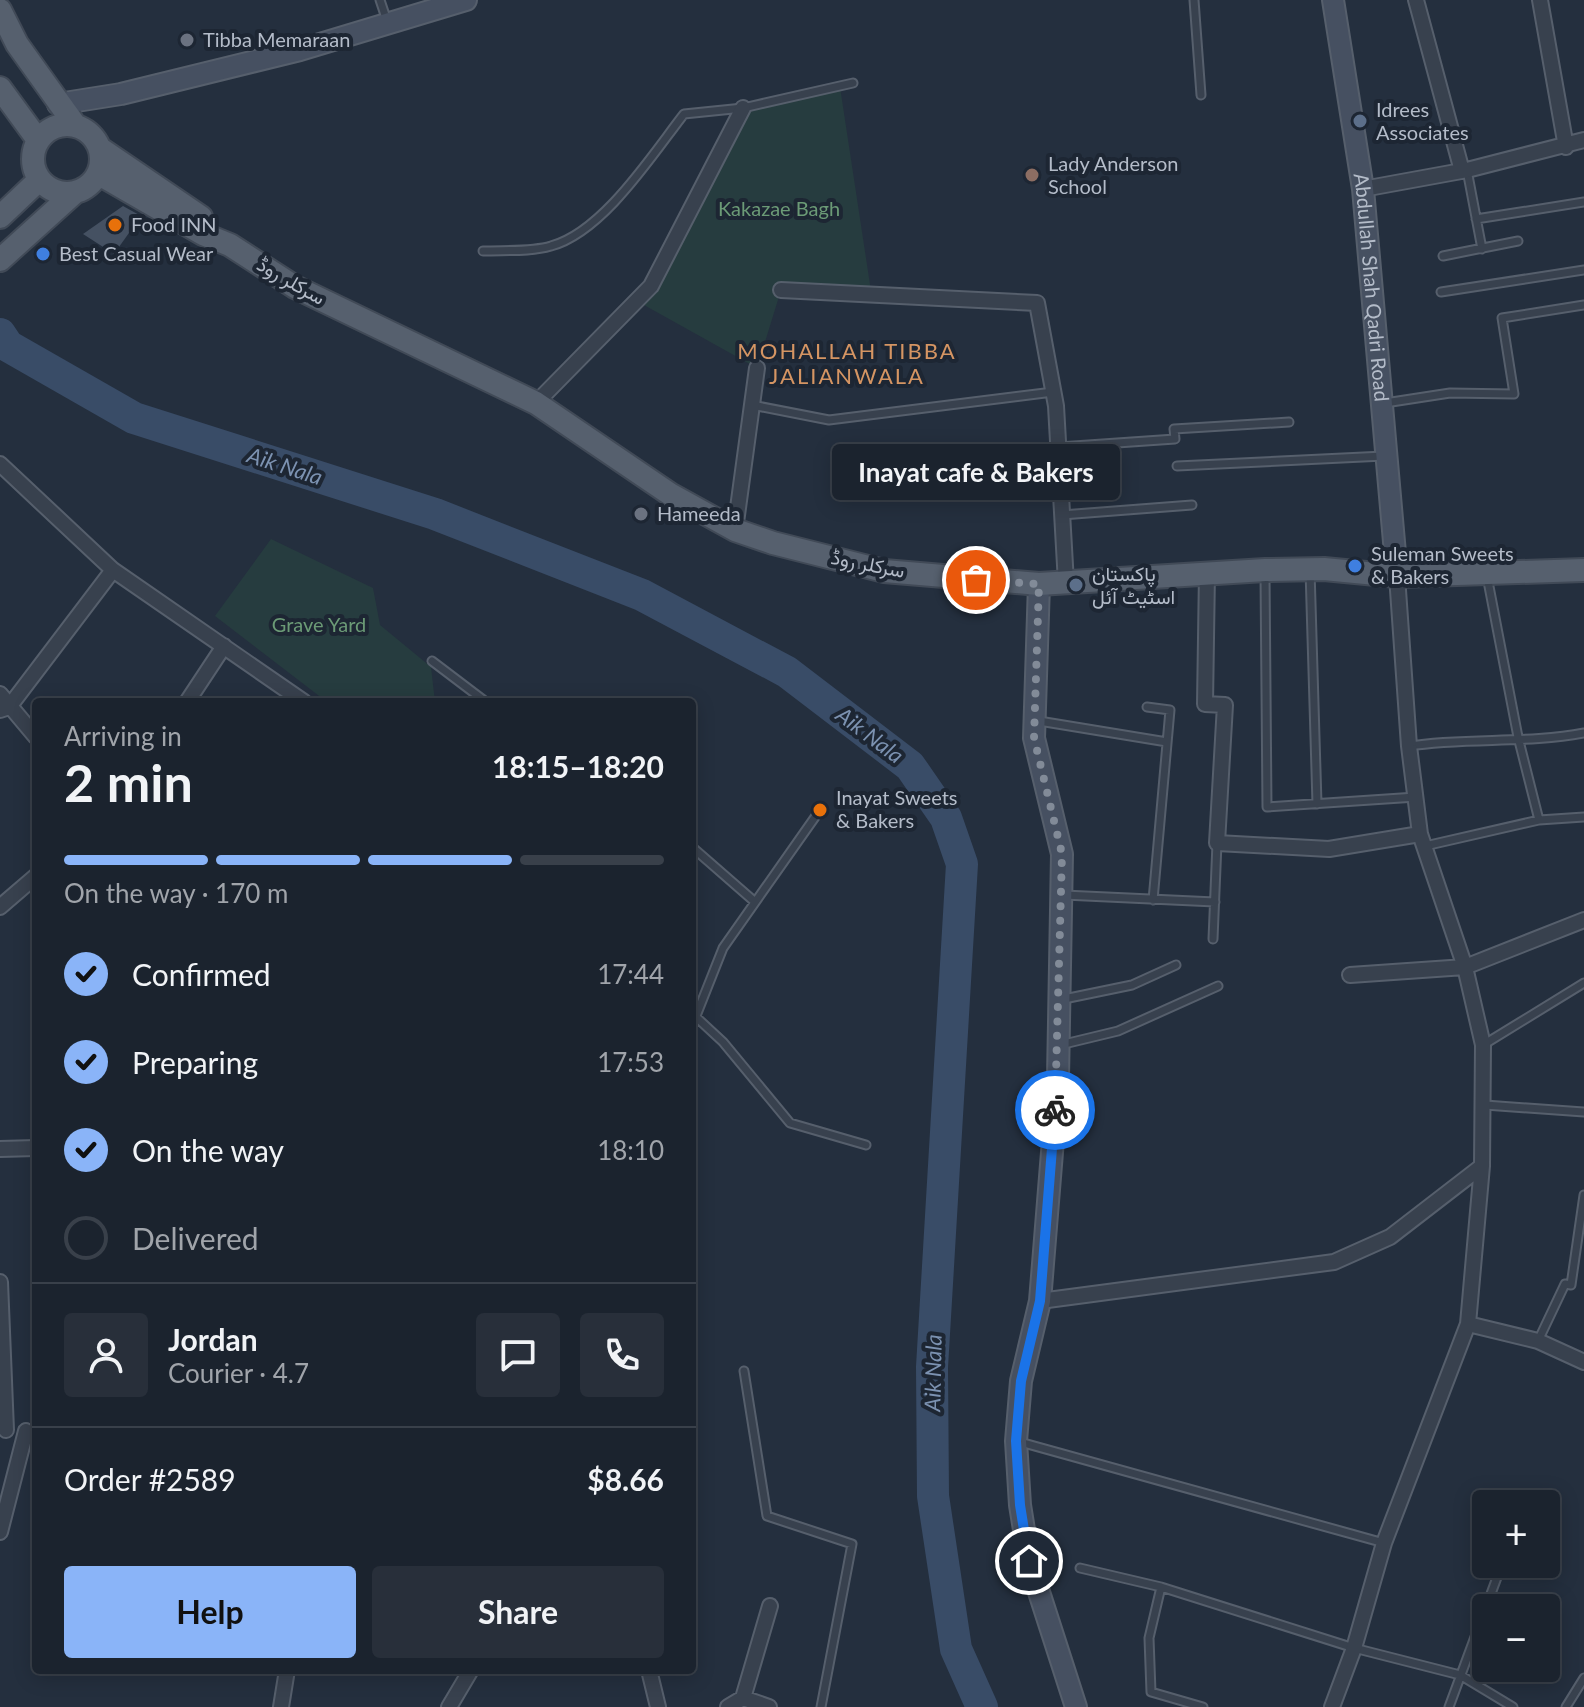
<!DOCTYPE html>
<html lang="en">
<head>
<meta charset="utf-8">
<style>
  :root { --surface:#1b232e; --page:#282f3a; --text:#f1f3f6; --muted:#a0a4aa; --line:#39404a; --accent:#8ab4f8 }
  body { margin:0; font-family:Lato,Vazirmatn,sans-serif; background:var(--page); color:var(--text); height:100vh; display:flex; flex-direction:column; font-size:30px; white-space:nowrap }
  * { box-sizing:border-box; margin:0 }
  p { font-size:26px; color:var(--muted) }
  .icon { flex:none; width:44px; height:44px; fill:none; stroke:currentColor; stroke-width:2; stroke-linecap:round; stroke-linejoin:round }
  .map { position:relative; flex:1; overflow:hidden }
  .sheet { position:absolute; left:32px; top:698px; width:664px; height:976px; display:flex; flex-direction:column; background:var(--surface); border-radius:8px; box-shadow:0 4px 20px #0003,0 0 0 2px var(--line) }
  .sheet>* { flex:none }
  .controls { position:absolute; left:1472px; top:1490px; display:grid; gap:16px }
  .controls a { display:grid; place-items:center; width:88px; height:88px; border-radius:8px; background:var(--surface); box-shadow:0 4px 20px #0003,0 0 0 2px var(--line); font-size:40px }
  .pin { position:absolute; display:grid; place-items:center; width:68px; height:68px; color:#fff; margin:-34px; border:4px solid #fff; border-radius:50%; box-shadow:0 2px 8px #0007 }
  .courier { position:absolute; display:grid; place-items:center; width:80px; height:80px; margin:-40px; border:6px solid #1a73e8; border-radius:50%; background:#fff; color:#222; box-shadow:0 2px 10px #0007 }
  .bubble { position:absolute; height:56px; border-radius:8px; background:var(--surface); box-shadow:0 4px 20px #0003,0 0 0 2px var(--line); font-size:26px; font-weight:700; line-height:56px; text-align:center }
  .headline em { font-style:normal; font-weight:700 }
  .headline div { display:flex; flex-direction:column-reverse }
  .headline { display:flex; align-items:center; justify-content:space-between; height:136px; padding:0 32px }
  h1 { font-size:52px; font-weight:700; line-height:60px }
  .bar { display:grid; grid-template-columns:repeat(4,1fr); gap:12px 8px; align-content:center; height:96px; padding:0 32px }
  .bar i { height:10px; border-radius:6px; background:var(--line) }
  .bar .current { background:var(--accent) }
  .bar p { grid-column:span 4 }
  .line { display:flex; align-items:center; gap:20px; padding:0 32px; border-top:2px solid var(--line) }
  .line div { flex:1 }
  .round { display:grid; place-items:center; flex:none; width:84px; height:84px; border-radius:8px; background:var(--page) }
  ol { padding:0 32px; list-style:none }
  li { display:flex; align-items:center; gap:24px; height:88px }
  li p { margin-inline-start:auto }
  li .icon { padding:8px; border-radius:50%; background:var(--accent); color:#111; stroke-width:4 }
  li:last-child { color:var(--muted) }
  li i { width:44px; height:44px; border:4px solid var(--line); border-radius:50% }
  .primary-button { display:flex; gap:16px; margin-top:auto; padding:16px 32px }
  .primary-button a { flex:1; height:92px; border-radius:8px; background:var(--accent); color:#111; font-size:32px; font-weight:700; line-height:92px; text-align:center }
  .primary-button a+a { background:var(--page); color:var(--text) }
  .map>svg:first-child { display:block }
</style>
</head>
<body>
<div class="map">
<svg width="1584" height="1707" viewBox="0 0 1584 1707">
  <rect width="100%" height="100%" fill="#242f3e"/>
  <path fill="#263c3f" d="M840,87l31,204 -90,-1 -24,78 -122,-68 108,-192z
    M271,539l102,49 7,37 51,42 4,35h-108l-112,-86z"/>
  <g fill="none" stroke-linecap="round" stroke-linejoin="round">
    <path stroke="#394c67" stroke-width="32" d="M0,334l8,12 126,72 301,96 207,81 145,77 123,94 36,52 16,46 -30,503 1,129 23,153 26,58"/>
  </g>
  <path fill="#455162" d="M123,206l18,10 -27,38 -31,-20z"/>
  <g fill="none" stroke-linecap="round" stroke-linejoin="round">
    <g stroke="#565f6c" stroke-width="11">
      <path id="lane" d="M380,0l7,21
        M1194,0l7,95
        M1467,170l15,79
        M1476,219l108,-17
        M483,251c22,-1 48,1 68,-5 52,-14 101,-91 133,-132l59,-6 110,-25
        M1443,256l75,-15
        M1441,292l143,-22
        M1385,403l65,-10 64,1 -12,-76 82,-13
        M752,405l77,15 224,-28
        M1059,447l116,-8 -1,-10 115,-7
        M1177,466l207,-10
        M1062,515l130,-10
        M1310,570l7,234
        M1265,575l2,232 149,-10
        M1487,576l31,161 21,83
        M432,661l54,41
        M1147,707l23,3 -17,190
        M1039,721l128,21
        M1409,746c58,-9 120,-2 175,-13
        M1425,846l114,-26 45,-3
        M692,847l63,55
        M1064,895l151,7
        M1213,939l4,-96
        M1064,999l68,-14 44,-20
        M696,1017l27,25 67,81 76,22
        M692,1026l31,-78 97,-138
        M1060,1045l58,-14 100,-45
        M1483,1045l101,-62
        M1485,1105l99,7
        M1538,1341l27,-57 6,1 13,-90
        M744,1371l23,145 85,28 -31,163
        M1020,1442l364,101
        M1080,1568l81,19 193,61 106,27 53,32
        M1161,1587l-12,51 2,54 52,15
        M1449,1707l53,-143
        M1566,1707l18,-29"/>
    </g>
    <g stroke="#565f6c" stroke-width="18">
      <path id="street" d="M1416,0l46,171
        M1540,0l26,147
        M1363,189l104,-19 117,-30
        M781,290l256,13 19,103 10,177
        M536,403l115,-117 92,-178
        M0,464l113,106 191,132
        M735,530l22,-162
        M1207,572l-2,132 20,1 -8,138 112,6 91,-15
        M0,694l36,43
        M187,702l37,-56
        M0,710l9,-3 104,-137
        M0,907l36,-31
        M1350,975l115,-8 119,-47
        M0,1149l36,-1
        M0,1282l6,148
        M1040,1301l294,-39 56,-25 92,-71
        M1468,1324l70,17 46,21
        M0,1532l26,-101
        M649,1670l9,37
        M743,1698l27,-92
        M281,1707l6,-37
        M449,1707l22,-37
        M728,1707l15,-9 26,9
        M1332,1707l22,-59 30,-105 84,-219 14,-158 1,-121 -18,-78 -45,-133 -11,-88 -12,-170"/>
    </g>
    <g stroke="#565f6c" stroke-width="24">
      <g id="secondary">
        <path id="s1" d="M1333,0l30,189 34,387"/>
        <path d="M58,104l63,-10 179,-44 166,-50"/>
        <path d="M1039,584l-5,154 28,116 -4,224 -18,223 -19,80 -5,60 4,64 9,56 47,146"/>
      </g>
    </g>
    <g stroke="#414a57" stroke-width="26">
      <path id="primary" d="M0,10l17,34 58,81
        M0,88l38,52
        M33 159a34 34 0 1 1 68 0a34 34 0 1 1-68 0Z
        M101,149l100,68
        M99,174l104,60 27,11 65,42 241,116 134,91 65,36 38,13 111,28 155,13 226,-14 59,-1 73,7 187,-6
        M0,217l39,-37
        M0,260l73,-66"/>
    </g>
    <use href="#lane" stroke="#38414e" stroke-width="7"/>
    <use href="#street" stroke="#38414e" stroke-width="14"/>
    <use href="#secondary" stroke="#465061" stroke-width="20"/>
    <use href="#primary" stroke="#56606e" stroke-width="22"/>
  </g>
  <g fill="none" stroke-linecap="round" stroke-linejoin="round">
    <path stroke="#828b98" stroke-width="8" stroke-dasharray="0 14.4" d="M976,580l63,4 -5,154 28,116 -7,256"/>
    <path stroke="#1a73e8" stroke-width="10" d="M1029,1561l-9,-56 -4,-64 5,-60 19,-80 15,-191"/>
  </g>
  <g fill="#6b7280" stroke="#1d2633" stroke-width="3">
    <circle cx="187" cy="40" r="8"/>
    <circle cx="641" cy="514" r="8"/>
  </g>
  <g fill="#5c6f8a" stroke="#1d2633" stroke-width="3">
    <circle cx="1360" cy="121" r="8"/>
    <circle cx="1076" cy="585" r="8"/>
  </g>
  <circle fill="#8d6e63" stroke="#1d2633" stroke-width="3" cx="1032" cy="175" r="8"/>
  <g fill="#e8710a" stroke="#1d2633" stroke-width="3">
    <circle cx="115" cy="225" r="8"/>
    <circle cx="820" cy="810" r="8"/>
  </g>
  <g fill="#3f7fe0" stroke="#1d2633" stroke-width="3">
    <circle cx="43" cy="254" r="8"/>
    <circle cx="1355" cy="566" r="8"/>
  </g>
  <g text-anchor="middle" stroke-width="8" stroke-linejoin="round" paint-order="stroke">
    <g font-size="20" fill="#b4bcc9" stroke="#1d2633" text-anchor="start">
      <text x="203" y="47">Tibba Memaraan</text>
      <text x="1376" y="117">Idrees<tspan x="1376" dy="23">Associates</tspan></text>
      <text x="1048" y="171">Lady Anderson<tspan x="1048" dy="23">School</tspan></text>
      <text x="131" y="232">Food INN</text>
      <text x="59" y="261">Best Casual Wear</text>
      <text x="657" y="521">Hameeda</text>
      <text x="1371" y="561">Suleman Sweets<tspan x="1371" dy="23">&amp; Bakers</tspan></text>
      <text x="1092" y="581">پاکستان<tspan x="1092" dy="23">اسٹیٹ آئل</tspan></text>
      <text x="836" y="805">Inayat Sweets<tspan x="836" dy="23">&amp; Bakers</tspan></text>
    </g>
    <g font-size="20" fill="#6b9a76" stroke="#1d2633">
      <text x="779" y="216">Kakazae Bagh</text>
      <text x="319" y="632">Grave Yard</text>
    </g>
    <g font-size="20" fill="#b4bcc9" stroke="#1d2633">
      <text transform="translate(291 281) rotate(30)" y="7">سرکلر روڈ</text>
      <text dy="7" stroke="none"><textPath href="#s1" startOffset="290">Abdullah Shah Qadri Road</textPath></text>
      <text transform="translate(868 564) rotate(11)" y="7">سرکلر روڈ</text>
    </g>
    <g font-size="22" letter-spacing="2" fill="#d59563" stroke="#1d2633">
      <text x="847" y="359">MOHALLAH TIBBA<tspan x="847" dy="25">JALIANWALA</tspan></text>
    </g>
    <g font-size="22" font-style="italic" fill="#7c92b1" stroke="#1d2633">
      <text transform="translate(285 466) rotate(18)" y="8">Aik Nala</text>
      <text transform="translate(870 735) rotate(37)" y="8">Aik Nala</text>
      <text transform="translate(933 1373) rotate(-89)" y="8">Aik Nala</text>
    </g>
  </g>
</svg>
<div class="controls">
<a>+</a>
<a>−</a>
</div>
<div class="pin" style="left:976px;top:580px;background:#ea580c"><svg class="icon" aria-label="bag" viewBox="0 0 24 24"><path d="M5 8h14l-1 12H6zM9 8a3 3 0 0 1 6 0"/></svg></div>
<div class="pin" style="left:1029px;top:1561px;background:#1f2937"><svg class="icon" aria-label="home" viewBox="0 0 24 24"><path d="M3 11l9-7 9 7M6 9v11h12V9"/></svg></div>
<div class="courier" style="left:1055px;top:1110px"><svg class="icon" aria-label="bike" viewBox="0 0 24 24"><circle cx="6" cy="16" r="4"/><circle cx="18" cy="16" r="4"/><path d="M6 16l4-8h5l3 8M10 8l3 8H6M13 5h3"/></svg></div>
<div class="bubble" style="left:832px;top:444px;width:288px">Inayat cafe &amp; Bakers</div>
<section class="sheet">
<div class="headline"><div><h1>2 min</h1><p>Arriving in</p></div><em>18:15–18:20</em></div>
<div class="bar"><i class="current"></i><i class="current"></i><i class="current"></i><i></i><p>On the way · 170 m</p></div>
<ol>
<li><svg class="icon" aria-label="check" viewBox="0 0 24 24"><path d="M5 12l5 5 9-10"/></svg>Confirmed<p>17:44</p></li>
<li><svg class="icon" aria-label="check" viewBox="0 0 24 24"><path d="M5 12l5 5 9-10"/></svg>Preparing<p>17:53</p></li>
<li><svg class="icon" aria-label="check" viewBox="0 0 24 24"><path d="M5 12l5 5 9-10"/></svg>On the way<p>18:10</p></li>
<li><i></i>Delivered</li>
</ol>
<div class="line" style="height:144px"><a class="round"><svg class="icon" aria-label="person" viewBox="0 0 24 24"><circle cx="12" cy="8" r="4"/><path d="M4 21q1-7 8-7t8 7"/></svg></a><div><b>Jordan</b><p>Courier · 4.7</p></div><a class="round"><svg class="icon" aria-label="chat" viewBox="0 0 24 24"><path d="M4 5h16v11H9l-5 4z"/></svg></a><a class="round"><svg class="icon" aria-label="phone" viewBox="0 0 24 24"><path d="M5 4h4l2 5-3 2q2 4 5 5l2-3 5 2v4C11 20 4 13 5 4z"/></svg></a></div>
<div class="line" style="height:104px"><div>Order #2589</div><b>$8.66</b></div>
<div class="primary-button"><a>Help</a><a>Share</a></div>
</section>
</div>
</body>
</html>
